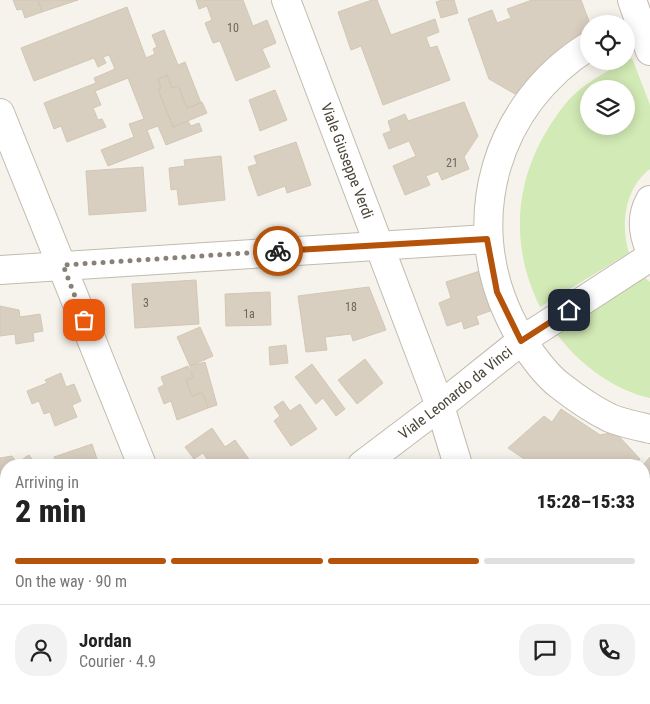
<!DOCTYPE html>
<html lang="en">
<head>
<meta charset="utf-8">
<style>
  :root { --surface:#fff; --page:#f2f2f2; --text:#222; --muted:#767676; --line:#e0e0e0; --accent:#b45309 }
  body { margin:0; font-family:"Roboto Condensed",sans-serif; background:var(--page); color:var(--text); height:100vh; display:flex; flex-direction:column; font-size:19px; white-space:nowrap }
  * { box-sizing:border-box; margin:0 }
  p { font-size:16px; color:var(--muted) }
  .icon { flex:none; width:28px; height:28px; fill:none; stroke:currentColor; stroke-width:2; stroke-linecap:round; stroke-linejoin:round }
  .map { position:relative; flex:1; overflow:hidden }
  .panel { position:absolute; left:0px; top:459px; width:650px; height:246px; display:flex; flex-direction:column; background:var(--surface); border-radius:20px 20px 0 0; box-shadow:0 2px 12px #0003 }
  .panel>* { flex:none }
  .controls { position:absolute; left:580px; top:15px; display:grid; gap:10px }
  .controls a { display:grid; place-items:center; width:55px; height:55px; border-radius:50%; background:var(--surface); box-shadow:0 2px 12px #0003; font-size:25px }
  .pin { position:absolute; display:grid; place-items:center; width:42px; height:42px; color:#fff; margin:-21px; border-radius:10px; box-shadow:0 2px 8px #0006 }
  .courier { position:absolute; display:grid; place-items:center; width:50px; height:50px; margin:-25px; border:4px solid #b45309; border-radius:50%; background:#fff; color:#222; box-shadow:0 1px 6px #0007 }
  .summary em { font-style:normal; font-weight:800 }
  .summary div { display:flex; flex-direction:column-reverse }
  .summary { display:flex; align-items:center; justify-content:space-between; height:85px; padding:0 15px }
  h1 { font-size:32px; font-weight:800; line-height:38px }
  .bar { display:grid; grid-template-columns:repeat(4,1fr); gap:8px 5px; align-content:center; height:60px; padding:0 15px }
  .bar i { height:6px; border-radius:4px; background:var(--line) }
  .bar .on { background:var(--accent) }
  .bar p { grid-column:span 4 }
  .line { display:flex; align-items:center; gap:12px; padding:0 15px; border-top:1px solid var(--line) }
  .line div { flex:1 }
  .round { display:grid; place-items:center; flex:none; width:52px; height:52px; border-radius:20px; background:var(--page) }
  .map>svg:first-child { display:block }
</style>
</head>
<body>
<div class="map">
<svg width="650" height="704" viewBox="0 0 650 704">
  <rect width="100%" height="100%" fill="#f6f3ec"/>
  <path fill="#d2eab5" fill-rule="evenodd" d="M632,58l18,47v64c-25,19 -30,55 -21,84l-89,54c-35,-71 -23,-143 26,-204 15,-18 45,-35 66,-45zM589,89h37v37h-37z
    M643,276l7,6v116c-37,-8 -72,-35 -94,-65z"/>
  <path fill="#d8cfc1" stroke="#d3c7b4" d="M13,0h25l4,12 -17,6 -3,-9 -5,1z
    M38,0h40l-36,12z
    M196,0h47l10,26 14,-6 9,23 -14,6 8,18 -34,14 -16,-40 -7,2 -8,-20 7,-3 -5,-14 -8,3z
    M372,0h5l14,35 44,-16 4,13 -13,5 4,11 7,-2 13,34 -67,25 -22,-59 -10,4 -13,-38z
    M442,0h12l4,13 -17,5 -5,-16z
    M532,0h49l9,24 -1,18 -74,52 -26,-15 -21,-60 24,-9 5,13 14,-5 -4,-9z
    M127,7l19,51 9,-4 -2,-5 4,-2 -5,-12 12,-5 14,35 7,-3 16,41 -14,5 -9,-22 -6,2 -5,-13 -9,4 3,9 -3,1 15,38 15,-6 3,5 8,-3 3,8 -36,14 -8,-19 -11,4 7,18 -46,18 -7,-16 33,-13 -5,-13 15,-5 -16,-41 -33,13 6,14 -8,3 5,12 4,-1 4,8 -39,15 -6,-16 -7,3 -10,-26 52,-20 -2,-5 21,-9 -6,-14 -6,2 3,6 -8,4 -4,-9 -60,23 -13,-33z
    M167,75l5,13 6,-2 9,22 15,-6 5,11 -34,14 -15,-38 3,-1 -3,-9z
    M275,90l12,30 -27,11 -11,-31z
    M464,102l14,34 -14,21 5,12 -27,11 -4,-9 -12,5 4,9 -25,10 -12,-29 23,-10 -7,-15 -20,8 -6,-15 8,-3 -3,-10 17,-7 3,7z
    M296,142l15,43 -24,8 -2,-7 -27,10 -10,-29 9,-3 -3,-8z
    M221,156l4,44 -46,5 -2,-16 -6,1 -2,-22 16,-2 -1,-6z
    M143,167l3,44 -57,4 -3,-44z
    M480,271l13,39 -17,6 3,8 -15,5 -2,-8 -15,5 -8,-23 12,-5 -5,-16z
    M196,280l3,44 -64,4 -3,-44z
    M369,287l17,43 -33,11 -2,-7 -26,3 2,13 -21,2 -8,-56z
    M270,292l1,33 -45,1 -1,-32z
    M0,306l19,4 1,7 20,-3 3,17 -10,2 1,8 -18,3 -1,-10 -15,2z
    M200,327l13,29 -23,10 -13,-29z
    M286,345l2,18 -18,2 -1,-18z
    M365,359l18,24 -26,21 -19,-24z
    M205,362l12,43 -9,3 -6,-16 -10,4 -6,-16 7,-2 -3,-12z
    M312,364l33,45 -9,7 -13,-18 -7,6 -21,-27z
    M188,366l5,12 -7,2 6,16 10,-4 6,16 -31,12 -6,-19 -7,3 -6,-16 6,-3 -3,-8z
    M61,373l5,14 8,-3 7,17 -9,4 5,12 -22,9 -5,-14 -6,2 -5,-13 -7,3 -5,-13 20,-8 -2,-3z
    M283,401l7,10 10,-7 17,25 -26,17 -17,-25 6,-5 -6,-9z
    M561,409l39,26 15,-3 25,27 -8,6h-99l-25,-17 36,-32 8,6z
    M212,428l13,19 10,-7 18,25h-48l4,-3 -6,-9 -9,6 -9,-12z
    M92,444l7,21h-43l-2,-8z
    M29,455l7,10h-30v70l-6,2v-79l12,-2 5,7z
    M650,457v99l-6,3 -1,-94z
    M6,562v39l-6,-10v-25z
    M650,579v65l-6,2v-65z
    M192,699h9l2,5h-34z
    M280,699h47l1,5h-46z
    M356,699h42l2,5h-43z"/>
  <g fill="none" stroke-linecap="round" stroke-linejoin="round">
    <g stroke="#c2bbae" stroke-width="30">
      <g id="minor">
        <path id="s1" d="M286,0l154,406 18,59"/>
        <path d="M589,46c-93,58 -127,173 -79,272 10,21 32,55 52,69 14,11 32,23 48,31 12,5 27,8 40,11"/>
        <path d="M0,113l142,352"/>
        <path d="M0,270l487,-31"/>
        <path id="s2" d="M362,465l78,-59 81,-65 129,-84"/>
        <path d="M644,686l6,-1"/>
        <path d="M230,699l2,5"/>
        <path d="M529,699l2,5"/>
        <path d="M35,704l8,-5"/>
        <path d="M573,704l21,-5"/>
      </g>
    </g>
    <g stroke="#c2bbae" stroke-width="30">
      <path id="tertiary" d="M632,0l18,51
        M650,200c-9,16 -7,34 0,50"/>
    </g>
    <use href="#minor" stroke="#fff" stroke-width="28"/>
    <use href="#tertiary" stroke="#fff" stroke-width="28"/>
  </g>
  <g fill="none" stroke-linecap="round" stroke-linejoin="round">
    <path stroke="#878178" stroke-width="5" stroke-dasharray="0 9" d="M84,320l-21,-55 215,-14"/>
    <path stroke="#b45309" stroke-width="6" d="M278,251l209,-12 10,53 24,49 48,-31"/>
  </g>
  <g text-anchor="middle" stroke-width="4.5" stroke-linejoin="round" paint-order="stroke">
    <g font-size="12" fill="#6e675b">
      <text x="233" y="32">10</text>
      <text x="452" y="167">21</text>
      <text x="146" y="307">3</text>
      <text x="351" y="311">18</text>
      <text x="249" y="318">1a</text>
    </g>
    <g font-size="15" fill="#4b4439" stroke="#fff">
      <text dy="5" stroke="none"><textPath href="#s1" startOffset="172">Viale Giuseppe Verdi</textPath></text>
      <text dy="5" stroke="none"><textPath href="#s2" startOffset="118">Viale Leonardo da Vinci</textPath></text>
    </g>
  </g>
</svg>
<div class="controls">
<a><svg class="icon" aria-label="locate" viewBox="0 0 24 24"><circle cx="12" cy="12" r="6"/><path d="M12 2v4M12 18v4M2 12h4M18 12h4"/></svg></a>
<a><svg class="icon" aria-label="layers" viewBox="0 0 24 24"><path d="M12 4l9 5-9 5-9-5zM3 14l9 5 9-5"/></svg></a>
</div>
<div class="pin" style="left:84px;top:320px;background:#ea580c"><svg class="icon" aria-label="bag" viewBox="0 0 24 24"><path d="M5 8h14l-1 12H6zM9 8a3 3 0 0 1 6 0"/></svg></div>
<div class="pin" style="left:569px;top:310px;background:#1f2937"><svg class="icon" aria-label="home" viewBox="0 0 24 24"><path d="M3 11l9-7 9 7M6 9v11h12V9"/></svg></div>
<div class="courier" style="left:278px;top:251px"><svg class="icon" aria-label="bike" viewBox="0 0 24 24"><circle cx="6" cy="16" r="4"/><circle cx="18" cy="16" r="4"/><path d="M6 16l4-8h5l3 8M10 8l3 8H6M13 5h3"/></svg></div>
<section class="panel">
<div class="summary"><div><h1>2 min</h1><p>Arriving in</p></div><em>15:28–15:33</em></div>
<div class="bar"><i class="on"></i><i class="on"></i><i class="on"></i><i></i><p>On the way · 90 m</p></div>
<div class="line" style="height:90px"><a class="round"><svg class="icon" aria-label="person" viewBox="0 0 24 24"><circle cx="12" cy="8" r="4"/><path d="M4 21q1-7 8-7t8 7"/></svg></a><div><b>Jordan</b><p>Courier · 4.9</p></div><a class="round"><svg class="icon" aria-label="chat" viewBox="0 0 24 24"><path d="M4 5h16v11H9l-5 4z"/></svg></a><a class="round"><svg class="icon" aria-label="phone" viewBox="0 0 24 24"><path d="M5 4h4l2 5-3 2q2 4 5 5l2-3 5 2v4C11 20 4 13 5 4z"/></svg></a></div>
</section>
</div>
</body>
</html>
